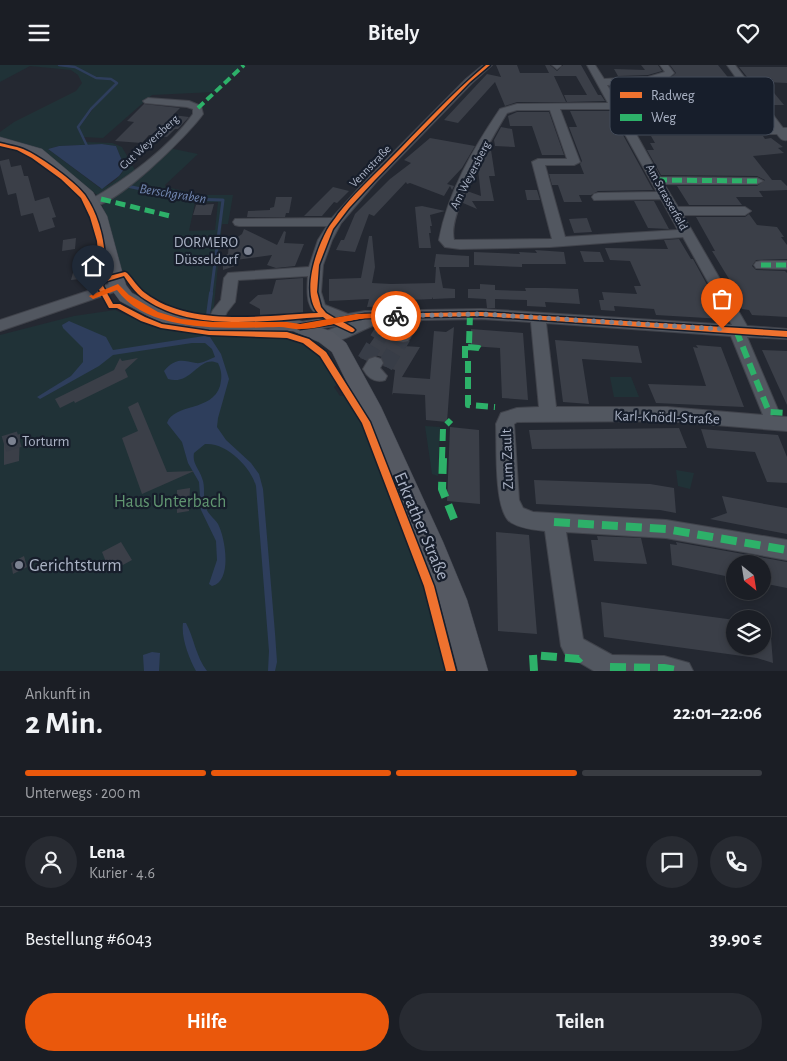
<!DOCTYPE html>
<html lang="de">
<head>
<meta charset="utf-8">
<style>
  :root { --surface:#1b1e25; --page:#282b32; --text:#f1f3f6; --muted:#a0a2a7; --line:#393c42; --accent:#ea580c }
  body { margin:0; font-family:"Alegreya Sans",sans-serif; background:var(--page); color:var(--text); height:100vh; display:flex; flex-direction:column; font-size:19px; white-space:nowrap }
  * { box-sizing:border-box; margin:0 }
  p { font-size:16px; color:var(--muted) }
  .icon { flex:none; width:28px; height:28px; fill:none; stroke:currentColor; stroke-width:2; stroke-linecap:round; stroke-linejoin:round }
  .map { position:relative; height:606px; overflow:hidden }
  .side { display:flex; flex-direction:column; background:var(--surface); flex:1 }
  .side>* { flex:none }
  .needle { width:32px; rotate:150deg }
  .controls { position:absolute; left:726px; top:490px; display:grid; gap:10px }
  .controls a { display:grid; place-items:center; width:45px; height:45px; border-radius:50%; background:var(--surface); box-shadow:0 2px 8px #0003,0 0 0 1px var(--line); font-size:25px }
  .pin { position:absolute; display:grid; place-items:center; width:42px; height:42px; color:#fff; margin:-51px -21px; border-radius:50% 50% 50% 0; rotate:-45deg; box-shadow:0 0 5px #0007 }
  .pin .icon { rotate:45deg }
  .courier { position:absolute; display:grid; place-items:center; width:50px; height:50px; margin:-25px; border:4px solid #ea580c; border-radius:50%; background:#fff; color:#222; box-shadow:0 1px 6px #0007 }
  .head em { font-style:normal; font-weight:700 }
  .head div { display:flex; flex-direction:column-reverse }
  .head { display:flex; align-items:center; justify-content:space-between; height:85px; padding:0 25px }
  h1 { font-size:32px; font-weight:700; line-height:38px }
  .bar { display:grid; grid-template-columns:repeat(4,1fr); gap:8px 5px; align-content:center; height:60px; padding:0 25px }
  .bar i { height:6px; border-radius:4px; background:var(--line) }
  .bar .current { background:var(--accent) }
  .bar p { grid-column:span 4 }
  .line { display:flex; align-items:center; gap:12px; padding:0 25px; border-top:1px solid var(--line) }
  .line div { flex:1 }
  .round { display:grid; place-items:center; flex:none; width:52px; height:52px; border-radius:26px; background:var(--page) }
  .action { display:flex; gap:10px; margin-top:auto; padding:10px 25px }
  .action a { flex:1; height:58px; border-radius:30px; background:var(--accent); color:#fff; font-size:20px; font-weight:700; line-height:58px; text-align:center }
  .action a+a { background:var(--page); color:var(--text) }
  header { display:flex; justify-content:space-between; align-items:center; height:65px; padding:0 25px; background:var(--surface); font-size:22px; font-weight:700 }
  .map>svg:first-child { display:block }
</style>
</head>
<body>
<header><svg class="icon" aria-label="menu" viewBox="0 0 24 24"><path d="M4 6h16M4 12h16M4 18h16"/></svg>Bitely<svg class="icon" aria-label="heart" viewBox="0 0 24 24"><path d="M12 20l-8-8c-3-5 5-10 8-4 3-6 11-1 8 4z"/></svg></header>
<div class="map">
<svg width="787" height="606" viewBox="0 0 787 606">
  <rect width="100%" height="100%" fill="#242831"/>
  <path fill="#203237" fill-rule="evenodd" d="M0,0h244l-30,27 -62,3 -49,43 -20,-1 -4,-10 25,-32 -14,14 -13,18 7,15 28,1 10,4 13,23 -24,19 -14,6 -50,-41 -47,-14v-8l14,-10 62,-31 6,-8 -4,-8 -7,-5 -41,-4 -30,16zM102,79l14,2 9,22c-5,9 -15,19 -25,20l-52,-39 11,-3z
    M169,83l29,6 -33,31 1,2 37,8h30l-5,29h-6l-9,92c-36,-4 -69,-15 -89,-46h-4l-18,-66zM218,137l-3,28 -26,1 6,-28z
    M115,245l35,16 72,11h63l18,6 19,16 17,24 -5,4 6,9 6,-1 16,28 68,164 15,84h-445v-336l74,-19z
    M610,312h21l8,20h-25z
    M425,361l15,1 -2,49 -6,-2z
    M676,405l18,3 -4,16 -12,-3z"/>
  <path fill="#2e3e5c" d="M102,79l14,2 9,22 -6,8 -17,13 -54,-40 11,-3z
    M69,256l37,16 7,13 91,-14 6,1 11,17 8,25 -11,39 -1,9 9,13 25,23 8,11 4,15 12,144 2,29 -2,9h-7l1,-20 -13,-165c-5,-19 -30,-44 -51,-42l-11,9c-2,11 5,15 8,25 4,9 0,21 4,30 2,6 8,10 12,16 7,13 15,57 -6,62l-3,-2 8,-24 -1,-19 -15,-31 -2,-28 -11,-19 -6,-21 -15,-19c7,-20 45,-11 53,-37 2,-9 2,-15 -2,-23 -19,-9 -26,23 -50,16l-4,-8c11,-13 18,-11 32,-8 5,1 14,-4 19,-6l-3,-8 -7,-6h-13l-79,12 -14,11 -59,33 -3,-2 34,-21 12,-14v-14l-20,-20 -1,-3z
    M183,558h3c8,15 10,34 21,48h-11c-7,-13 -15,-33 -13,-48z
    M152,587l8,1 -1,18h-15l-1,-16z"/>
  <g fill="none" stroke-linecap="round" stroke-linejoin="round">
    <path stroke="#2e3e5c" stroke-width="2.5" d="M59,0l16,2 21,11 15,1 6,4 -26,26 -13,18 10,21"/>
    <path stroke="#2e3e5c" stroke-width="3" d="M127,121l61,13 35,1 -12,94"/>
    <path stroke="#2e3e5c" stroke-width="4" d="M208,250l3,-22"/>
  </g>
  <path fill="#3b3f48" d="M496,0h21l3,8h29l-4,-8h5l7,6 6,-6h18l17,30h3l4,6 -38,1 -3,-7h23l-11,-19h-22l12,26h-49l-12,4 -10,-24 -37,41 -14,-3 43,-46 14,3z
    M641,0h17l4,6 -14,4 -30,1 -4,-7 31,1z
    M670,0h48l25,31h-6l17,19h-9l9,11h-108l-6,-10 69,1 -15,-20h-5l-4,-5h-57l-4,-5 28,-2 17,-6 7,-6z
    M739,2h48v16l-22,-1 19,23h-14z
    M144,39l36,4 -7,7 16,2 -11,12h-3l-8,8 -18,-2 -7,8 -27,-2 19,-19 -7,-1z
    M570,46h40l43,79 -55,1 -7,4h-12l3,7h-18l-6,-17h-6l-3,-11h35l-4,-10 2,-3 -13,-34h8z
    M517,47h32l15,43h-22l-10,-29h-22l-2,-10z
    M501,62l11,2 3,18 -20,-1 -1,-6z
    M651,71h112l2,3 6,-1 12,9 -5,1 6,5 -31,3 19,24h9l6,6v4l-28,1 4,6h-27l6,8h-53l-12,-19h80l8,-6 -8,-4 -96,-1 -14,-25h7l-4,-7h5z
    M430,73l45,8 -13,22 -15,16 7,2 -2,4 -2,-4 -6,10 -34,-13 -3,1 -1,-2 -32,34 -5,-2 -14,38 -19,-2 5,-10h3l11,-26 35,-35 21,-16 -7,-3z
    M488,84l3,1 4,26h-6l5,25h-22l5,8 -14,-6 4,-12 14,5 -3,-27z
    M9,94l2,8 10,-2 3,11h4l7,25 14,-4 7,20 -4,1 3,9 -16,5 -6,-19 -12,3 -5,-23 -8,2 -8,-31v-3z
    M333,122l16,4 -12,12 -3,-1 -12,14h-18z
    M525,125h12l3,10h-13z
    M276,132h16l-3,16h-3l-1,4h-38l1,-6 22,-1v-2l4,-1z
    M634,136h20l15,28 -21,-1z
    M214,139l-3,11h-18l3,-10z
    M422,141l23,5 -15,4 2,11h-2l1,7h-2l2,15h-12l-4,-41z
    M749,149l8,11 20,2 7,10h-3l6,8v14l-31,1 -4,6 4,4 29,1 2,2v44l-35,-2 -3,-5 -7,-1 -6,-12h4l-28,-46h3l-19,-34h49z
    M587,153l5,14 -18,1 -5,-14z
    M244,164l33,16 7,-14 2,1 -2,11 20,1 -9,22 -19,2 -9,-3 5,-10 -36,5 -1,6 -12,4v-13l5,-3 1,-11 13,-9z
    M369,171h3l3,31 -3,16 19,1 44,-1 1,-16h2h-4l2,-13 33,2v11h-30l4,21 12,1v9l-22,1v-2l-1,2 -42,2v5l-23,1 2,-8 -40,2v-22l32,-1z
    M76,173l-1,11 -13,2 1,-11z
    M679,174l12,20h2l24,44 6,16 -67,-4 -2,-6 -40,-3 1,5 -14,-1 -2,-10h5l-2,-8 35,2 -3,-8h7l-11,-25 -20,-1 -5,-12 63,1 -4,-9z
    M535,185l29,2 2,12h-44v3l-48,-2v-13l46,2 -1,-2 18,1z
    M580,186l20,1 4,10h-20z
    M91,202l-2,11 -18,2 3,-11z
    M303,213v35l-43,4v-8l-11,-6 9,-8 14,-1 4,-14z
    M480,219l15,1v5l31,1 -1,-3h21l32,1 2,15 -35,-2 1,5 -19,-1v-6l-32,-1v9h-8l-1,-9 -18,-1v-9h12z
    M454,262l-7,95 -21,-2 -1,-25 -32,-2 -1,2 3,-25 -12,-4 2,-4 -3,-5 -8,-2 -8,5 -6,-2 16,-23 19,2 3,6 6,1 -1,2 17,1 -18,30 28,2 4,-48 12,1z
    M471,264l52,4 5,67 -26,-2 -2,-50 -29,-2z
    M555,275l83,6 4,17 -60,-4 7,45 -26,-2z
    M696,280l25,2 23,60 -88,-4 -8,-19 58,2 -13,-39 5,1z
    M762,285l25,1v54l-11,-24z
    M120,293l2,3 16,-3 -13,12 3,7 -53,26 -1,-2 -14,7 -5,-9 59,-29z
    M138,337l29,70 27,-1 -52,23 -20,-56 16,-7 -10,-24z
    M450,362l29,3 1,74 -33,-3z
    M679,363l8,20 -155,1 -3,-19z
    M701,364l77,6 9,22v26l-20,-1 -12,-30 -48,-4z
    M20,369l-1,27 -15,4v-26z
    M534,415l116,4 24,4 2,25 -16,-3 -124,-6z
    M190,423l-1,23 -12,2v-23z
    M722,431l65,12v26l-77,-15 17,-6z
    M496,467l33,3 8,99 -39,-3z
    M597,471l44,2 6,26 -53,-3 -3,-21h7z
    M121,477l11,18 -22,12 -8,-20z
    M676,477l111,20v26l-25,-5v-19h-27v14l-63,-13 -2,-21 7,1z
    M24,491l3,11 -14,7 -2,-11z
    M601,537l134,18v26h27v-20l8,-1 3,38 -16,-5 -153,-21z"/>
  <g fill="none" stroke-linecap="round" stroke-linejoin="round">
    <path stroke="#383d47" stroke-width="16" stroke-dasharray="16 8" stroke-linecap="butt" d="M365,295l18,-30
      M385,301l18,-29
      M4,379l16,-5"/>
    <g stroke="#40434b" stroke-width="2">
      <path id="minor" d="M483,0h9l-20,18 -95,98 -36,42 -9,17 -9,25 -2,27 4,13 23,9 17,-3 116,-2 251,16 -49,-88 -133,10 -90,2 -15,-2 -6,-7c9,-48 34,-91 61,-131l17,-5 91,-1 -21,-38h8l9,14 44,-2 17,-5 -5,-7h8l6,8c-14,15 -48,11 -67,12l25,43h140l-45,-63h8l48,63h4v12c-5,1 -7,-2 -10,-6h-141l24,43 97,1 6,3 -6,3h-93l14,23h67l6,4 -6,4h-62l64,111 40,3v10l-40,-2 31,73 -6,6 15,1v14l-120,-10 -150,1 -3,2 5,76 4,8 10,4 133,8 121,20v20l-121,-22 -100,-6 17,107 29,16 52,1 25,7 4,8h-99l-29,-17 -4,-8 -16,-115c-10,-1 -29,-3 -37,-11 -14,-16 -11,-74 -12,-96l5,-11 16,-5 22,-1 -8,-85 -50,-3 -60,1 -13,21 -5,1 -5,-1 -2,-6 -18,-1 -3,-4 3,-4c7,-2 17,-3 24,1l3,-7 -25,1 -2,3c-17,5 -39,22 -57,17l-3,-4 3,-4 24,-9 -45,8 -5,-1 -3,-4 3,-4 29,-5c-19,-6 -17,-26 -16,-42l-70,4 -3,22 -8,10 -8,17 -5,1 -5,-1 -3,-4 7,-15 8,-10 3,-22 4,-5 81,-6 9,-27 9,-14h-88l-4,-1 -2,-3 2,-3 97,-1 37,-41 97,-98zM560,44h51l46,83 -59,1 -4,1 -2,3 2,3 67,-1 17,31 -113,7 -20,-72h29l6,-3zM517,45h33l17,49h-29l-6,3 20,77 -98,1c-7,-27 38,-102 53,-127zM546,258l185,13 32,79 -96,-8h-111z
        M552,0h9v1l-4,3z
        M148,33l41,3 12,5 2,8c-13,19 -91,97 -113,92l-2,-3 2,-3c35,-20 79,-52 103,-86v-5l-6,-2 -42,-4 -2,-2z
        M761,196h26v8l-31,-1 -2,-3 2,-3z
        M118,216l5,2 2,3 -2,3 -123,42v-11z
        M375,292l6,2 2,4 -3,5 7,8 -2,4c-10,3 -17,-2 -22,-11l6,-10z"/>
    </g>
    <g stroke="#41454e" stroke-width="1">
      <path id="major" d="M0,72l42,12 51,43 14,24 16,59 3,10 6,8 37,19 21,5 24,2h81l38,13 13,11 35,64 62,135 24,58 21,71h-30l-19,-71 -22,-58 -58,-135 -27,-55 -13,-10 -26,-11h-79l-24,-2 -33,-8 -37,-20 -11,-15 -13,-58 -14,-30 -50,-43 -32,-10z"/>
    </g>
    <use href="#minor" fill="#525760" fill-rule="evenodd"/>
    <use href="#major" fill="#555962" fill-rule="evenodd"/>
    <path stroke="#2db169" stroke-width="4" stroke-dasharray="8 4" stroke-linecap="butt" d="M198,43l46,-43"/>
    <path stroke="#2db169" stroke-width="5" stroke-dasharray="10 5" stroke-linecap="butt" d="M657,115l100,1
      M101,134l69,17
      M761,200h26"/>
    <path stroke="#2db169" stroke-width="6" stroke-dasharray="12 6" stroke-linecap="butt" d="M736,265l33,82 18,1
      M468,282l11,1 5,3
      M468,308v-15h-3v-13l4,-1 1,-30
      M468,312v28l27,2
      M442,394l1,-31 8,-8"/>
    <path stroke="#2db169" stroke-width="8" stroke-dasharray="16 8" stroke-linecap="butt" d="M443,393l-1,31 12,30
      M554,457l112,7 121,21
      M610,602l54,1 17,3
      M534,606l-1,-16 46,4 6,-6"/>
    <g stroke="#171e2b" stroke-width="3">
      <path id="cycleway" d="M486,0h4l-20,17 -95,98 -26,28 -16,21 -14,36 -2,27 4,15 5,6 10,6 29,-5 116,-2 306,19v6l-306,-21 -116,2 -22,4 10,6 2,2 -2,2h-2l-17,-8 -34,5 -4,-2 2,-2 29,-5 -4,-3c-53,3 -124,15 -172,-14 -4,-3 -9,-5 -13,-9 -5,-5 -10,-12 -14,-18l-20,6 -1,4 10,18h7l25,13 17,7 47,7 78,1 22,7 17,13 44,70 64,164 22,85h-10l-22,-85 -62,-163 -42,-67 -17,-13 -16,-5 -78,-3 -48,-7 -20,-7 -24,-13h-8l-12,-22 2,-21 -2,-24 -7,-24 -9,-19 -20,-19 -29,-21 -15,-8 -17,-4v-3c7,2 15,3 23,6 10,4 20,11 30,18 11,8 23,17 32,28 16,23 22,55 20,82l20,-5 2,1c6,6 11,15 18,20 46,35 120,22 173,20 -17,-20 -2,-63 9,-83 3,-6 8,-11 11,-16 15,-19 33,-36 50,-53 32,-32 63,-67 98,-96z"/>
    </g>
    <use href="#cycleway" fill="#ef722f" fill-rule="evenodd"/>
  </g>
  <path fill="#ea580c" d="M118,219l11,11 29,17 23,7 33,3h73l13,2 56,-10 40,-1 4,3 -4,2c-14,1 -29,-1 -42,2 -17,2 -36,9 -53,9 -7,1 -15,-2 -22,-2 -49,1 -130,7 -162,-37l-24,9 -4,-3z"/>
  <g fill="none" stroke-linecap="round" stroke-linejoin="round">
    <path stroke="#7c8291" stroke-width="5" stroke-dasharray="0 9" d="M396,251l85,-2 241,15"/>
  </g>
  <g fill="#7c8291" stroke="#171e2b" stroke-width="2">
    <circle cx="248" cy="186" r="5"/>
    <circle cx="12" cy="376" r="5"/>
    <circle cx="19" cy="500" r="5"/>
  </g>
  <g text-anchor="middle" stroke-width="4.5" stroke-linejoin="round" paint-order="stroke">
    <g font-size="12" fill="#abb3c5" stroke="#171e2b">
      <text transform="translate(149 77) rotate(-42)" y="4">Gut Weyersberg</text>
      <text transform="translate(370 101) rotate(-46)" y="4">Vennstraße</text>
      <text transform="translate(470 110) rotate(-63)" y="4">Am Weyersberg</text>
      <text transform="translate(667 132) rotate(61)" y="4">Am Strasserfeld</text>
    </g>
    <g font-size="14" font-style="italic" fill="#7186b0" stroke="#171e2b">
      <text transform="translate(173 128) rotate(9)" y="5">Berschgraben</text>
    </g>
    <g font-size="15" fill="#abb3c5" stroke="#171e2b" text-anchor="end">
      <text x="238" y="182">DORMERO<tspan x="238" dy="17">Düsseldorf</tspan></text>
      <text x="22" y="381" text-anchor="start">Torturm</text>
    </g>
    <g font-size="15" fill="#abb3c5" stroke="#171e2b">
      <text transform="translate(667 352) rotate(2)" y="5">Karl-Knödl-Straße</text>
      <text transform="translate(507 394) rotate(-92)" y="5">Zum Zault</text>
    </g>
    <g font-size="18" fill="#619671" stroke="#171e2b">
      <text x="170" y="442">Haus Unterbach</text>
    </g>
    <g font-size="18" fill="#abb3c5" stroke="#171e2b">
      <text transform="translate(422 461) rotate(67)" y="6">Erkrather Straße</text>
    </g>
    <g font-size="18" fill="#abb3c5" stroke="#171e2b" text-anchor="start">
      <text x="29" y="506">Gerichtsturm</text>
    </g>
  </g>
  <rect x="610" y="12" width="164" height="58" rx="8" fill="#171e2b" stroke="#434b59" stroke-width="1"/>
  <rect x="620" y="27" width="22" height="6" fill="#ef722f"/>
  <rect x="620" y="49" width="22" height="7" fill="#2db169"/>
  <g font-size="14" fill="#abb3c5">
    <text x="651" y="35">Radweg</text>
    <text x="651" y="57">Weg</text>
  </g>
</svg>
<div class="controls">
<a><svg class="needle" viewBox="-14 -14 28 28"><path d="M0-13l5 13h-10z" fill="#e53935"/><path d="M0 13l5-13h-10z" fill="#a0a2a7"/></svg></a>
<a><svg class="icon" aria-label="layers" viewBox="0 0 24 24"><path d="M12 4l9 5-9 5-9-5zM3 14l9 5 9-5"/></svg></a>
</div>
<div class="pin" style="left:722px;top:264px;background:#ea580c"><svg class="icon" aria-label="bag" viewBox="0 0 24 24"><path d="M5 8h14l-1 12H6zM9 8a3 3 0 0 1 6 0"/></svg></div>
<div class="pin" style="left:93px;top:231px;background:#1f2937"><svg class="icon" aria-label="home" viewBox="0 0 24 24"><path d="M3 11l9-7 9 7M6 9v11h12V9"/></svg></div>
<div class="courier" style="left:396px;top:251px"><svg class="icon" aria-label="bike" viewBox="0 0 24 24"><circle cx="6" cy="16" r="4"/><circle cx="18" cy="16" r="4"/><path d="M6 16l4-8h5l3 8M10 8l3 8H6M13 5h3"/></svg></div>
</div>
<section class="side">
<div class="head"><div><h1>2 Min.</h1><p>Ankunft in</p></div><em>22:01–22:06</em></div>
<div class="bar"><i class="current"></i><i class="current"></i><i class="current"></i><i></i><p>Unterwegs · 200 m</p></div>
<div class="line" style="height:90px"><a class="round"><svg class="icon" aria-label="person" viewBox="0 0 24 24"><circle cx="12" cy="8" r="4"/><path d="M4 21q1-7 8-7t8 7"/></svg></a><div><b>Lena</b><p>Kurier · 4.6</p></div><a class="round"><svg class="icon" aria-label="chat" viewBox="0 0 24 24"><path d="M4 5h16v11H9l-5 4z"/></svg></a><a class="round"><svg class="icon" aria-label="phone" viewBox="0 0 24 24"><path d="M5 4h4l2 5-3 2q2 4 5 5l2-3 5 2v4C11 20 4 13 5 4z"/></svg></a></div>
<div class="line" style="height:65px"><div>Bestellung #6043</div><b>39.90 €</b></div>
<div class="action"><a>Hilfe</a><a>Teilen</a></div>
</section>
</body>
</html>
